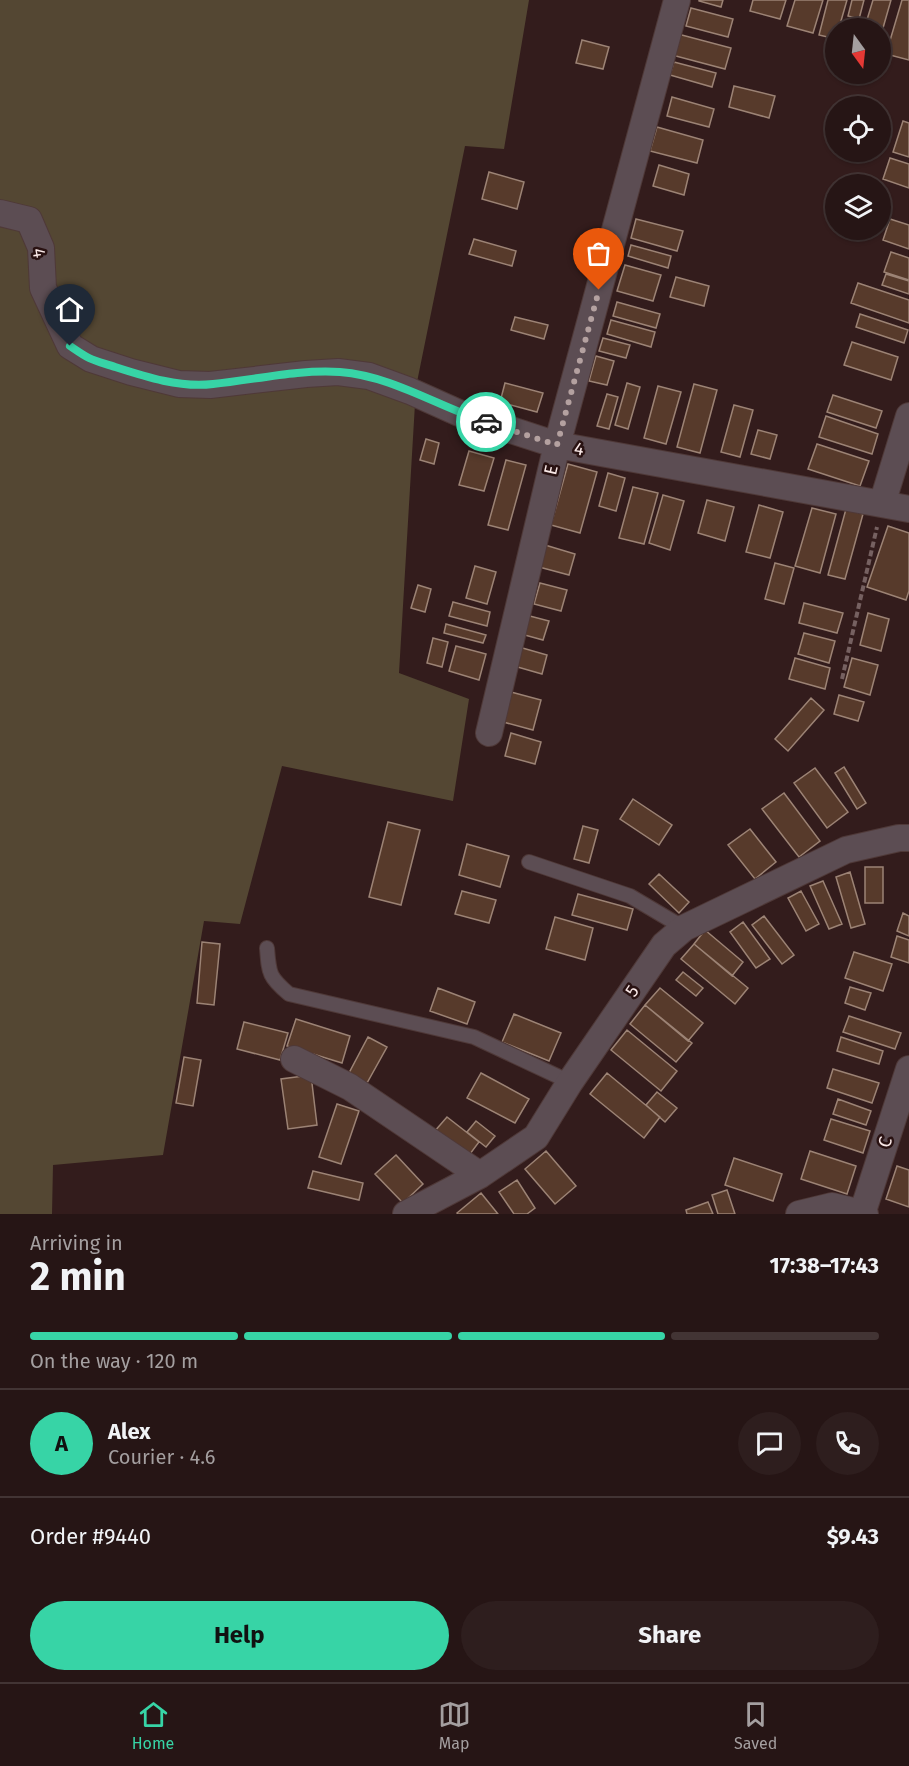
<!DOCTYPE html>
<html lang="en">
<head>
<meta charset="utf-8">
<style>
  :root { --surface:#261515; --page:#2e1e1e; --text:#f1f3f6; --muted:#a49fa0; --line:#423434; --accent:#37d4a6 }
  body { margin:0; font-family:"Fira Sans",sans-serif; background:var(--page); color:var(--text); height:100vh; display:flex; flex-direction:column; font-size:22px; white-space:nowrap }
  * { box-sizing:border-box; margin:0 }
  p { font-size:20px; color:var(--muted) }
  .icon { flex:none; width:33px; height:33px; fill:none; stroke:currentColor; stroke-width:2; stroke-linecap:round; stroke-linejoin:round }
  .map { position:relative; height:1214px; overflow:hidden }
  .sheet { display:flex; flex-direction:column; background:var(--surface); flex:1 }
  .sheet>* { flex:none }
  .needle { width:39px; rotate:165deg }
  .tools { position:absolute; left:825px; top:18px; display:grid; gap:12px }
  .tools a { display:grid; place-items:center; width:66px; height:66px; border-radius:50%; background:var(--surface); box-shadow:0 2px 4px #0004,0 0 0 2px var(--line); font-size:30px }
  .pin { position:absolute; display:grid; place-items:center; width:51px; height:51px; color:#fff; margin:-62px -26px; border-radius:50% 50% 50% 0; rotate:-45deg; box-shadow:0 0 6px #0007 }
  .pin .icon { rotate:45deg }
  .courier { position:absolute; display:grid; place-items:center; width:60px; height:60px; margin:-30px; border:4px solid #37d4a6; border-radius:50%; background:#fff; color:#222; box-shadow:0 2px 8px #0007 }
  .head em { font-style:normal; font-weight:700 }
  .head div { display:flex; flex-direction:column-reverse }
  .head { display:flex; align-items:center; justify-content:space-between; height:102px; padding:0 30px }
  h1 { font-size:39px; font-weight:700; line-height:45px }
  .bar { display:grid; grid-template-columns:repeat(4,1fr); gap:9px 6px; align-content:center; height:72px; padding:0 30px }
  .bar i { height:8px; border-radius:4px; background:var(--line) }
  .bar .active { background:var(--accent) }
  .bar p { grid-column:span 4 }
  .line { display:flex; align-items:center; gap:15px; padding:0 30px; border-top:2px solid var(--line) }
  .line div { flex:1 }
  .round { display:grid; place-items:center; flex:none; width:63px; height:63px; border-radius:32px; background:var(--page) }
  .button { display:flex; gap:12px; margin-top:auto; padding:12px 30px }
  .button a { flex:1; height:69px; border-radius:36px; background:var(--accent); color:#111; font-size:24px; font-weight:700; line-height:69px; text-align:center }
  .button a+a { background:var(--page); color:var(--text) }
  .dock { display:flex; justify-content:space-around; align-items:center; height:84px; border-top:2px solid var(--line); background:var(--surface); font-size:16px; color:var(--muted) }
  .dock a { display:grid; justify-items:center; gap:3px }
  .dock .active { color:var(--accent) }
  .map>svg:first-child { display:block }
</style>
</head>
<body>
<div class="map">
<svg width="909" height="1214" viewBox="0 0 909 1214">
  <rect width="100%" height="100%" fill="#331c1c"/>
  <path fill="#544733" d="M0,0h529l-25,149 -39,-3 -49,241 -17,286 70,26 -16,102 -171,-35 -42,158 -36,-3 -41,234 -110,10 -1,49h-52z"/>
  <path fill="#573a2b" stroke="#9c8375" stroke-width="1.5" d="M699,0h24l-2,7 -22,-6z
    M753,0h33l-6,19 -30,-8z
    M795,0h28l-10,33 -26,-7z
    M828,0h19l-8,28h-3v11l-17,-4z
    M852,0h12l-5,19 -11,-3z
    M873,0h18l-8,28 -17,-5z
    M902,0h7v60l-23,-6z
    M691,8l42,11 -5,18 -42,-11z
    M678,34l53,14 -6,21 -53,-14z
    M582,40l27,7 -6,22 -27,-6z
    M674,62l42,11 -4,14 -42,-12z
    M734,86l41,10 -6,22 -40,-11z
    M672,97l42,12 -5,18 -42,-11z
    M903,121l6,2v34l-16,-5z
    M657,127l46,13 -6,23 -47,-12z
    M890,158l19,6v24l-26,-9z
    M659,165l30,9 -5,21 -31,-9z
    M489,172l35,10 -7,27 -35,-10z
    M636,219l47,12 -6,20 -46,-13z
    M890,219l19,6v24l-26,-9z
    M474,239l42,12 -4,15 -43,-12z
    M631,245l40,11 -3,12 -40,-12z
    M891,252l18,6v22l-25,-8z
    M625,265l36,10 -8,26 -36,-10z
    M886,274l23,7v13l-27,-9z
    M676,277l33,9 -5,20 -34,-9z
    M858,283l51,17v23l-58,-20z
    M617,302l43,12 -4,14 -43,-12z
    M860,314l48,16 -4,13 -48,-16z
    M515,317l33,8 -4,14 -33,-9z
    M611,320l44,12 -4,15 -44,-13z
    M603,338l27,7 -4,13 -27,-7z
    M852,342l46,15 -7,23 -47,-15z
    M596,356l18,5 -7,24 -18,-4z
    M505,383l38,10 -6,19 -37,-10z
    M627,383l13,4 -12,42 -13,-4z
    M694,384l23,6 -17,63 -23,-6z
    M658,386l23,6 -15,52 -22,-6z
    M607,394l11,3 -9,32 -12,-3z
    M833,395l49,16 -6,17 -49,-16z
    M734,405l19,5 -13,47 -19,-5z
    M826,416l52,18 -6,20 -53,-17z
    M758,430l19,5 -7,24 -19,-5z
    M426,439l13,4 -5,21 -14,-4z
    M817,444l52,17 -9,25 -52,-17z
    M469,451l25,7 -10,33 -25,-6z
    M506,460l20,5 -18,65 -20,-5z
    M568,464l29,8 -17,61 -29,-8z
    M608,473l17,5 -9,33 -17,-5z
    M633,487l25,6 -14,51 -25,-6z
    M663,495l21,6 -14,49 -21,-7z
    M707,500l27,7 -9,34 -27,-8z
    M759,505l24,7 -13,46 -24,-6z
    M812,508l24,6 -16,59 -25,-7z
    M846,509l17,5 -18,65 -17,-4z
    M888,526l21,7v58l-3,9 -39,-13z
    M545,545l30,9 -6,21 -30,-8z
    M775,563l19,5 -10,36 -19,-5z
    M475,566l21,6 -9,32 -21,-6z
    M540,583l27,7 -6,21 -27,-7z
    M418,585l13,4 -6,23 -14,-4z
    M453,602l37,10 -3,14 -38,-10z
    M804,603l39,10 -6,20 -38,-10z
    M868,613l21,6 -8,32 -21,-6z
    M526,615l23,6 -6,19 -22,-6z
    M446,624l40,11 -3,8 -39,-10z
    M804,633l31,8 -6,22 -31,-9z
    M433,638l15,4 -6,25 -15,-4z
    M456,646l30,8 -7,26 -30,-9z
    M519,647l28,8 -5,19 -28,-8z
    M795,658l35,10 -5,21 -36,-10z
    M852,658l26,7 -8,30 -26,-8z
    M511,692l30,8 -8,30 -30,-8z
    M839,695l25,7 -6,19 -24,-7z
    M811,698l13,12 -36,41 -13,-12z
    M511,733l30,9 -6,22 -30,-8z
    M844,767l22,36 -9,6 -22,-36z
    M815,768l33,44 -21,16 -33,-45z
    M784,793l36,48 -21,16 -37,-48z
    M633,799l39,26 -13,20 -39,-26z
    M388,822l32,8 -19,75 -32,-8z
    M583,826l15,4 -9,33 -15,-4z
    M750,829l26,33 -21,17 -27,-34z
    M467,844l42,12 -9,31 -41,-12z
    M865,867h18v36h-18z
    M850,872l15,52 -14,4 -15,-51z
    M659,874l30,28 -10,11 -30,-29z
    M823,881l19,43 -13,5 -19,-43z
    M462,891l34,9 -7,23 -34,-9z
    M801,891l18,33 -13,7 -18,-33z
    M578,894l55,15 -6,21 -55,-15z
    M903,913l6,3v20l-12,-5z
    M764,916l30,39 -12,9 -30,-39z
    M555,917l38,11 -8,32 -39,-11z
    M743,922l27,37 -14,9 -26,-36z
    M705,930l38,32 -11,14 -38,-32z
    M897,936l12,4v23l-18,-6z
    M202,942l18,2 -6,61 -17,-2z
    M694,944l54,44 -13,16 -54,-45z
    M854,952l38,12 -9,27 -38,-13z
    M683,972l20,16 -7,8 -20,-16z
    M850,987l21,6 -6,17 -20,-7z
    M438,988l37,14 -8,22 -37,-13z
    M660,988l43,35 -15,18 -43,-36z
    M645,1005l47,38 -16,19 -46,-38z
    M514,1014l47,19 -12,28 -47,-19z
    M849,1016l52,17 -6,16 -52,-17z
    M296,1019l54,17 -8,27 -55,-17z
    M244,1022l44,11 -8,27 -43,-11z
    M627,1030l50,41 -16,20 -50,-41z
    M368,1037l19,10 -20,36 -18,-10z
    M841,1037l42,14 -4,13 -42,-13z
    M184,1057l17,3 -8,46 -17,-3z
    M833,1069l46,14 -7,20 -45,-15z
    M481,1073l48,26 -14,24 -48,-25z
    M607,1073l53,44 -16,21 -54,-44z
    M311,1075l6,50 -29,4 -7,-50z
    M657,1092l20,16 -12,14 -19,-17z
    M838,1099l33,12 -5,14 -33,-11z
    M337,1104l22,7 -18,53 -22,-7z
    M447,1117l32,25 -12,16 -33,-26z
    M831,1119l39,12 -7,22 -39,-13z
    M476,1121l19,15 -9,11 -19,-15z
    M546,1151l30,35 -21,18 -30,-35z
    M810,1151l46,15 -9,28 -46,-15z
    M396,1155l27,29 -20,19 -28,-29z
    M734,1158l48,16 -9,27 -48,-16z
    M897,1166l12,4v37l-23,-8z
    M313,1171l50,12 -4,17 -51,-12z
    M517,1180l18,28 -8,6h-13l-15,-22z
    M727,1190l8,24h-17l-6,-19z
    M481,1193l17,21h-40l-1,-1z
    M708,1202l5,12h-26l-1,-4z"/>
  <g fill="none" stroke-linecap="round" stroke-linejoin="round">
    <g stroke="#4f3938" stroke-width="16">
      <path id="lane" d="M529,862l101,34 54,32
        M267,948c2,26 2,29 22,46l185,43 96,45"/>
    </g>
    <g stroke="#4f3938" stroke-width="28">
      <path id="street" d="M0,213l29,7 12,28 2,40 27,58 21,13 40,13 48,12 31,1 96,-11 32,-2 31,4 41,15 49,22 98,32 352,64
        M882,504l27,-88
        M489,733l68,-288 120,-445
        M294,1059l56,28 130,88
        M406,1214l74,-39 56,-38 34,-55 94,-137 20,-17 162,-78 53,-12h10
        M799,1214l33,-8 33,8
        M862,1214l47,-145"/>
    </g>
    <path stroke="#766161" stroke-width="4" stroke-dasharray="6 3" stroke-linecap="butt" d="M842,679l35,-152"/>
    <use href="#lane" stroke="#5c4d53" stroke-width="14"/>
    <use href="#street" stroke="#5c4d53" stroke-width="26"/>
  </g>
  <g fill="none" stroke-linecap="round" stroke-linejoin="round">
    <path stroke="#b4a1a0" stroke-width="6" stroke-dasharray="0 10.8" d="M486,422l71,23 42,-155"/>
    <path stroke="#37d4a6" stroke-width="8" d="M70,346c6,4 13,9 19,12 8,4 18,6 26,9 31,10 65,21 98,17 41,-4 86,-15 127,-12 52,4 97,34 146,50"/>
  </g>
  <g text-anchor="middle" stroke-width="5" stroke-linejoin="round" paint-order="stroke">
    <g font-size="18" fill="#f9e8e7" stroke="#291212">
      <text transform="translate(39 253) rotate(80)" y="6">4</text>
      <text transform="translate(579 449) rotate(10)" y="6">4</text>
      <text transform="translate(551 470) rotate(-77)" y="6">E</text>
      <text transform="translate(632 991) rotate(-56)" y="6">5</text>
      <text transform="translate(885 1142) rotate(-72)" y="6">C</text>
    </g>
  </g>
</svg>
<div class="tools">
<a><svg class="needle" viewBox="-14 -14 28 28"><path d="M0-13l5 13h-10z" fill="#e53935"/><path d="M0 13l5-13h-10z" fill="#a49fa0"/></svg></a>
<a><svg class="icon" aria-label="locate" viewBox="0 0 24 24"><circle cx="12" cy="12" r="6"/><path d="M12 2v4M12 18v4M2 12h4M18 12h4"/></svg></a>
<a><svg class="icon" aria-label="layers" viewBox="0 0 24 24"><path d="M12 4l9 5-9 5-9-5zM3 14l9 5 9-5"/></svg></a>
</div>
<div class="pin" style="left:599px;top:290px;background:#ea580c"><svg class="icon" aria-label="bag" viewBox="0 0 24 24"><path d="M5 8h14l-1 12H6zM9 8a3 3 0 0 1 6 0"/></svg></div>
<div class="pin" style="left:70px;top:346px;background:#1f2937"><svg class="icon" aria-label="home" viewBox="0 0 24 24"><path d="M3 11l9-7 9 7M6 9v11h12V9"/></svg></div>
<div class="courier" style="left:486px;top:422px"><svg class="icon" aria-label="car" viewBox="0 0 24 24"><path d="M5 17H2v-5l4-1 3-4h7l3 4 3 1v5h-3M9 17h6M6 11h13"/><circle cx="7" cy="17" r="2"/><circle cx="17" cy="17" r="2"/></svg></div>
</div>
<section class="sheet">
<div class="head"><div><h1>2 min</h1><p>Arriving in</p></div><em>17:38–17:43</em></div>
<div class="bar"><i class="active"></i><i class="active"></i><i class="active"></i><i></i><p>On the way · 120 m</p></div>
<div class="line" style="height:108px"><b class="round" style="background:var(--accent);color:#111">A</b><div><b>Alex</b><p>Courier · 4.6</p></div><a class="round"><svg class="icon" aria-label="chat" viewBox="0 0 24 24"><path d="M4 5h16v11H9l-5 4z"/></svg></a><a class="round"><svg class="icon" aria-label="phone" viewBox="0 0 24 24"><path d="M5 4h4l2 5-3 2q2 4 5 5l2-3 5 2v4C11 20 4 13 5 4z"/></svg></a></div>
<div class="line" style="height:78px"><div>Order #9440</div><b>$9.43</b></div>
<div class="button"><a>Help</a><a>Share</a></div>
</section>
<nav class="dock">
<a class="active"><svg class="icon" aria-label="home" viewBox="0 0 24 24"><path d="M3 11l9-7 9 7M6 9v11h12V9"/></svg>Home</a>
<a><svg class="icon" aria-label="map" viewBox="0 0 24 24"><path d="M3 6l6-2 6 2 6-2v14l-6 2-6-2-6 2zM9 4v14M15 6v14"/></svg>Map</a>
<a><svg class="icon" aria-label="saved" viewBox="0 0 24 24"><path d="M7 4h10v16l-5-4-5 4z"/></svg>Saved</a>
</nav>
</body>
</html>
